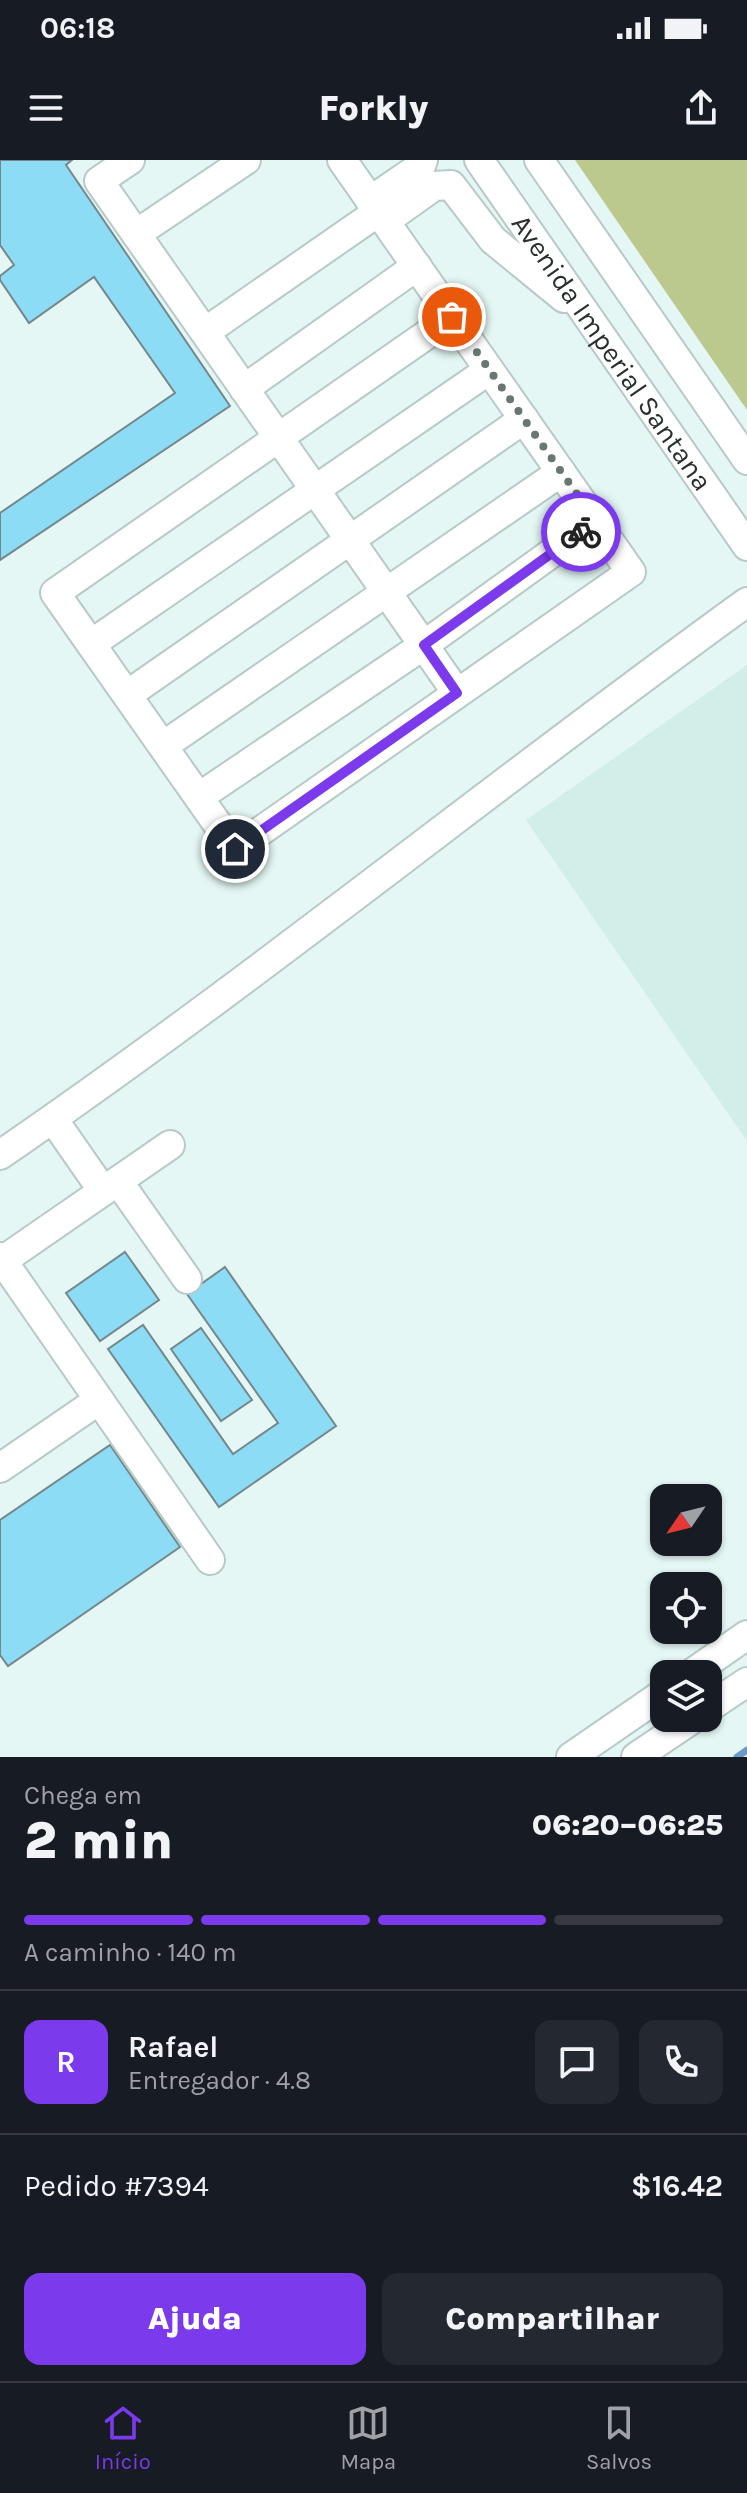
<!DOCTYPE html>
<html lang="pt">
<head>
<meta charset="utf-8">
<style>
  :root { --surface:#171b24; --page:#242831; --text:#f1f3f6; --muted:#9ea1a6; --line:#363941; --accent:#7c3aed }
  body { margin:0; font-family:Karla,sans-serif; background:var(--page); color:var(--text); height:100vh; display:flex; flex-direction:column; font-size:30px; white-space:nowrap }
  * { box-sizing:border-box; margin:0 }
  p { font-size:26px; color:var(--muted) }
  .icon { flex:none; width:44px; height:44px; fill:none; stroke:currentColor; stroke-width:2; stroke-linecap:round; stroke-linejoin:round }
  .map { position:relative; height:1597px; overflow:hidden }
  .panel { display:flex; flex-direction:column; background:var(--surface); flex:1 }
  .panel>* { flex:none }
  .needle { width:52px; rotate:235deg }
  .fabs { position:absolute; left:650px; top:1324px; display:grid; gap:16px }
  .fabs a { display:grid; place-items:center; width:72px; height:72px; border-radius:16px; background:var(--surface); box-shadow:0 2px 6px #0004; font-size:40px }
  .pin { position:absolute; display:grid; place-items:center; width:68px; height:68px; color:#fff; margin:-34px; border:4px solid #fff; border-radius:50%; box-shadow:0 2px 8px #0007 }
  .courier { position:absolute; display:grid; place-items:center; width:80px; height:80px; margin:-40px; border:6px solid #7c3aed; border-radius:50%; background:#fff; color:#222; box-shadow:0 2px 10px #0007 }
  .summary em { font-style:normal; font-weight:800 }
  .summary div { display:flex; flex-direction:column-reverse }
  .summary { display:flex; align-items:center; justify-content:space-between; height:136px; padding:0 24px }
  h1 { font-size:52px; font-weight:800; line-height:60px }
  .bar { display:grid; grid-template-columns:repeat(4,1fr); gap:12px 8px; align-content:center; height:96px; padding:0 24px }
  .bar i { height:10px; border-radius:6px; background:var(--line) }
  .bar .current { background:var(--accent) }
  .bar p { grid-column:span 4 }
  .line { display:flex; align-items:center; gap:20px; padding:0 24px; border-top:2px solid var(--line) }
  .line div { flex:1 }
  .round { display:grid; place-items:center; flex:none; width:84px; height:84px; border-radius:16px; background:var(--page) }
  .cta { display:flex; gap:16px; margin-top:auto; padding:16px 24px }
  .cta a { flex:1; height:92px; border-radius:16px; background:var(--accent); color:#fff; font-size:32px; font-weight:800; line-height:92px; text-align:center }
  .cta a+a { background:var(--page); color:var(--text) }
  .status { display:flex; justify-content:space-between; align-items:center; height:56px; padding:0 40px; background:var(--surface); direction:ltr }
  .status svg { height:22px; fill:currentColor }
  header { display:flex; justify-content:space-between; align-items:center; height:104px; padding:0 24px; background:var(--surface); font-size:36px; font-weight:800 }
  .menu { display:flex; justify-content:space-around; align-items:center; height:112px; border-top:2px solid var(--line); background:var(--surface); font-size:22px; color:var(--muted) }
  .menu a { display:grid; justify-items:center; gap:4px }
  .menu .current { color:var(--accent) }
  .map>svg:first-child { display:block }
</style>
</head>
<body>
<div class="status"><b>06:18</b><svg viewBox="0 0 49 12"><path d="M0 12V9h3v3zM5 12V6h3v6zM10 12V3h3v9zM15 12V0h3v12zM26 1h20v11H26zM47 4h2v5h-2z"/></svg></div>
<header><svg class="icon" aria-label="menu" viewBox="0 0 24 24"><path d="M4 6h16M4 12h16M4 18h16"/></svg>Forkly<svg class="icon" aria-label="share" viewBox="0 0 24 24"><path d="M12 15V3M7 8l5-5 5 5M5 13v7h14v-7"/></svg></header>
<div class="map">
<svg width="747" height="1597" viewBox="0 0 747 1597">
  <rect width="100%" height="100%" fill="#e4f7f4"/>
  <path fill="#d2eee9" d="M747,505v476l-221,-321z"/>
  <path fill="#bbc88e" d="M575,0h172v250z"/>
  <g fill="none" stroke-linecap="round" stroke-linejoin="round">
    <path stroke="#6e98c8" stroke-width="7" d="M737,1597l10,-7"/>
  </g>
  <path fill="#8cdcf5" stroke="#76878c" stroke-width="2" d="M0,0h72l-6,5 164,241 -230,154v-47l175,-120 -81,-116 -65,46 -29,-43v-4l14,-11 -14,-20z
    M125,1092l34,48 -59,41 -34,-48z
    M225,1107l111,159 -117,81 -111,-158 35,-24 90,129 45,-31 -91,-129z
    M201,1168l51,72 -31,21 -50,-72z
    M110,1285l70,102 -172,119 -8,-11v-135z"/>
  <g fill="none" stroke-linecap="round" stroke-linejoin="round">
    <g stroke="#b7cac7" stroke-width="32">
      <g id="minor">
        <path d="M130,0l-31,21 358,512"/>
        <path d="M342,0l289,412 -396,277 -180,-256 397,-276"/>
        <path id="s1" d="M479,0l268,386"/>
        <path d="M539,0l208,300"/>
        <path d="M370,41l51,-35 2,-6"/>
        <path d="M385,61l49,-35 17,-1 42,55 71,58"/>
        <path d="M136,74l110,-74"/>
        <path d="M205,172l173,-120"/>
        <path d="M244,229l173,-123"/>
        <path d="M91,484l398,-274"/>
        <path d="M127,535l397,-276"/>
        <path d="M163,586l398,-274"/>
        <path d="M199,637l225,-152 172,-124"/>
        <path d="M53,959l50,72"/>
        <path d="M0,995c255,-175 496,-372 747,-553"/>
        <path d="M118,1021l69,98"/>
        <path d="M0,1097l210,303"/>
        <path d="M2,1101l168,-116"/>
        <path d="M0,1308l99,-68"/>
        <path d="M691,1514l56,-39"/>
        <path d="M708,1548l39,-26"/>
        <path d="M571,1597l93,-64"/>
        <path d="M636,1597l58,-39"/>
      </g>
    </g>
    <use href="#minor" stroke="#fff" stroke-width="28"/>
  </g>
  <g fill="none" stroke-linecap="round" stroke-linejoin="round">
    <path stroke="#6a7673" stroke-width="8" stroke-dasharray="0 14.4" d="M452,157l144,204 -15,11"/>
    <path stroke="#7c3aed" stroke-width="10" d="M235,689l222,-156 -33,-48 157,-113"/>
  </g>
  <g text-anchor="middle" stroke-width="8" stroke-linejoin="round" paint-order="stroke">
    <g font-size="28" fill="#28302e" stroke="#fff">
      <text dy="10" stroke="none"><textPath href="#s1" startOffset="234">Avenida Imperial Santana</textPath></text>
    </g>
  </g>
</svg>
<div class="fabs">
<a><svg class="needle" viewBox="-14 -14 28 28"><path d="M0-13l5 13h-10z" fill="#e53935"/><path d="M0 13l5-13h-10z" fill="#9ea1a6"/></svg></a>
<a><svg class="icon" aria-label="locate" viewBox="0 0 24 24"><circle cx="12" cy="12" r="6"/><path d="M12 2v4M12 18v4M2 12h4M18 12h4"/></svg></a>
<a><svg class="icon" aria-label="layers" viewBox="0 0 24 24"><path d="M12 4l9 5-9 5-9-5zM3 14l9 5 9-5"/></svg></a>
</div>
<div class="pin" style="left:452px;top:157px;background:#ea580c"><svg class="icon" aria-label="bag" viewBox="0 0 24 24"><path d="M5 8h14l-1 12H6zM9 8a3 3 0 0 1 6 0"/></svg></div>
<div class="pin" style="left:235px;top:689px;background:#1f2937"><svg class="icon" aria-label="home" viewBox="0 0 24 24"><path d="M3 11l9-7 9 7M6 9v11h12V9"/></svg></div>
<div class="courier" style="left:581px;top:372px"><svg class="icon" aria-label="bike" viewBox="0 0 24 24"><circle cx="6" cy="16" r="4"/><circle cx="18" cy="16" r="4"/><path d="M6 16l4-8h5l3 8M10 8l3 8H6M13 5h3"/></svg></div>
</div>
<section class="panel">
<div class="summary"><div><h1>2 min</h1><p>Chega em</p></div><em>06:20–06:25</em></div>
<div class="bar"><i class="current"></i><i class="current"></i><i class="current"></i><i></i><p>A caminho · 140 m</p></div>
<div class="line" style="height:144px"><b class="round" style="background:var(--accent);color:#fff">R</b><div><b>Rafael</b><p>Entregador · 4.8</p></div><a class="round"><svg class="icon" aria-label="chat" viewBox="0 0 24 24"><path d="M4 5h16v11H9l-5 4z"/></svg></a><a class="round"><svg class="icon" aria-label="phone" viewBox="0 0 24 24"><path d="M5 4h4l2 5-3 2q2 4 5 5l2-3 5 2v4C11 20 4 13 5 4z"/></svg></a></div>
<div class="line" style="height:104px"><div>Pedido #7394</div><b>$16.42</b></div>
<div class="cta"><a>Ajuda</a><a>Compartilhar</a></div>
</section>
<nav class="menu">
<a class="current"><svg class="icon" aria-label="home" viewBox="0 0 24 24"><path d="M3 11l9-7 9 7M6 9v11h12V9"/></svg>Início</a>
<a><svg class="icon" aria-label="map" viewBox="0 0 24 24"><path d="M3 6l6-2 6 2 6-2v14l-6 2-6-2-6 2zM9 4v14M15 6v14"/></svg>Mapa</a>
<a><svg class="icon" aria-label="saved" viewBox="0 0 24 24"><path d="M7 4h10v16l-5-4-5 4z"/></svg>Salvos</a>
</nav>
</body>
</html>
